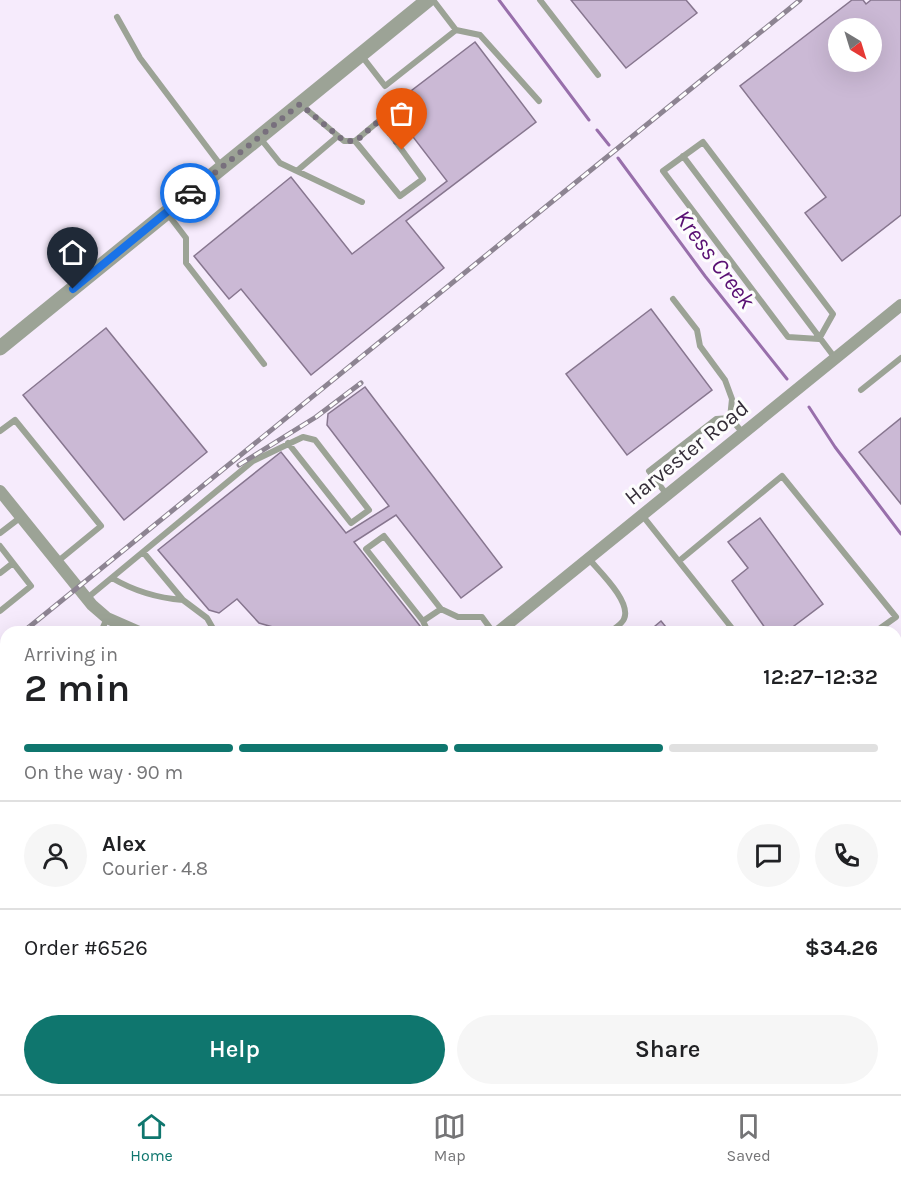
<!DOCTYPE html>
<html lang="en">
<head>
<meta charset="utf-8">
<style>
  :root { --surface:#fff; --page:#f6f6f6; --text:#202124; --muted:#757577; --line:#e0e0e0; --accent:#0f766e }
  body { margin:0; font-family:Karla,sans-serif; background:var(--page); color:var(--text); height:100vh; display:flex; flex-direction:column; font-size:22px; white-space:nowrap }
  * { box-sizing:border-box; margin:0 }
  p { font-size:20px; color:var(--muted) }
  .icon { flex:none; width:33px; height:33px; fill:none; stroke:currentColor; stroke-width:2; stroke-linecap:round; stroke-linejoin:round }
  .map { position:relative; flex:1; overflow:hidden }
  .drawer { position:absolute; left:0px; top:626px; width:902px; height:470px; display:flex; flex-direction:column; background:var(--surface); border-radius:18px 18px 0 0; box-shadow:0 6px 24px #0002 }
  .drawer>* { flex:none }
  .needle { width:39px; rotate:142deg }
  .tools { position:absolute; left:828px; top:18px; display:grid; gap:12px }
  .tools a { display:grid; place-items:center; width:54px; height:54px; border-radius:50%; background:var(--surface); box-shadow:0 6px 24px #0002; font-size:30px }
  .pin { position:absolute; display:grid; place-items:center; width:51px; height:51px; color:#fff; margin:-62px -26px; border-radius:50% 50% 50% 0; rotate:-45deg; box-shadow:0 0 6px #0007 }
  .pin .icon { rotate:45deg }
  .courier { position:absolute; display:grid; place-items:center; width:60px; height:60px; margin:-30px; border:4px solid #1a73e8; border-radius:50%; background:#fff; color:#222; box-shadow:0 2px 8px #0007 }
  .headline em { font-style:normal; font-weight:600 }
  .headline div { display:flex; flex-direction:column-reverse }
  .headline { display:flex; align-items:center; justify-content:space-between; height:102px; padding:0 24px }
  h1 { font-size:39px; font-weight:600; line-height:45px }
  .bar { display:grid; grid-template-columns:repeat(4,1fr); gap:9px 6px; align-content:center; height:72px; padding:0 24px }
  .bar i { height:8px; border-radius:4px; background:var(--line) }
  .bar .on { background:var(--accent) }
  .bar p { grid-column:span 4 }
  .line { display:flex; align-items:center; gap:15px; padding:0 24px; border-top:2px solid var(--line) }
  .line div { flex:1 }
  .round { display:grid; place-items:center; flex:none; width:63px; height:63px; border-radius:32px; background:var(--page) }
  .primary-button { display:flex; gap:12px; margin-top:auto; padding:12px 24px }
  .primary-button a { flex:1; height:69px; border-radius:36px; background:var(--accent); color:#fff; font-size:24px; font-weight:600; line-height:69px; text-align:center }
  .primary-button a+a { background:var(--page); color:var(--text) }
  .dock { display:flex; justify-content:space-around; align-items:center; height:84px; border-top:2px solid var(--line); background:var(--surface); font-size:16px; color:var(--muted) }
  .dock a { display:grid; justify-items:center; gap:3px }
  .dock .on { color:var(--accent) }
  .map>svg:first-child { display:block }
</style>
</head>
<body>
<div class="map">
<svg width="901" height="1094" viewBox="0 0 901 1094">
  <rect width="100%" height="100%" fill="#f6ebfc"/>
  <g fill="none" stroke-linecap="round" stroke-linejoin="round">
    <path stroke="#986fab" stroke-width="3" d="M499,0l90,120
      M597,130l12,15
      M618,158l87,118 82,103
      M809,407l26,40 66,87
      M896,702l5,-4
      M610,1089l20,5"/>
  </g>
  <path fill="#cbb9d5" stroke="#87768f" stroke-width="1.5" fill-rule="evenodd" d="M571,0h115l11,13 -71,55z
    M852,0h11l3,4 5,-4h30v215l-59,46 -37,-48 21,-16 -86,-111zM838,28h34v34h-34z
    M475,42l61,80 -130,99 38,47 -133,107 -70,-86 -12,10 -35,-43 97,-79 61,77 95,-73 -57,-74z
    M651,309l61,81 -85,65 -61,-81z
    M106,328l101,124 -83,68 -101,-125z
    M365,387l137,180 -41,31 -65,-83 -42,27 66,84 -7,6h-123l-31,-9 -22,-24 -18,14 -10,-3 -51,-60 123,-98 65,81 43,-27 -62,-81 1,-11z
    M901,418v86l-42,-52z
    M760,518l63,86 -37,28h-18l-36,-51 16,-13 -20,-26z
    M661,621l9,11h-22z
    M0,760l6,2v148l-6,-2z
    M901,771v22l-5,-6v-12z
    M896,857l5,7v57l-5,5z"/>
  <g fill="none" stroke-linecap="round" stroke-linejoin="round">
    <path stroke="#9ca396" stroke-width="6" d="M433,0l23,30
      M540,0l58,75
      M117,17l23,41 82,109
      M361,55l24,31 71,-56 24,5 59,66
      M300,104l44,37h11l25,-21 43,59 -23,17 -45,-55
      M260,138l20,25 82,39
      M703,142l130,172 -14,25 -31,-2 -125,-166z
      M683,156l152,202
      M298,170l40,-34
      M167,213l19,25v25l78,101
      M673,299l24,31 3,16 25,34 7,19 -2,19 13,15
      M861,390l40,-32
      M0,431l15,-11 86,106 -44,36
      M667,495l-18,-24 67,-52 14,-1
      M642,515l93,117
      M0,533l21,-16
      M0,546l31,40 -31,25
      M143,552l40,48 24,18 8,14
      M589,559c10,12 43,43 35,60 -2,5 -9,9 -14,13
      M679,561l103,-85 114,141 -21,15
      M0,573l13,-10
      M112,578c22,13 45,20 71,22
      M86,599l167,-138 50,-24 12,3 54,70 -18,13 -63,-80
      M423,621l18,-12
      M101,632l6,-14
      M428,632l-5,-11 -57,-72 18,-13 57,73 17,8h24l11,15
      M0,688l6,-4
      M0,729l6,-2
      M896,815l5,7
      M896,952l5,-5
      M896,985l5,-5"/>
    <path stroke="#9ca396" stroke-width="12" d="M0,491l92,114 15,13 32,14
      M498,632l403,-327"/>
    <path stroke="#9ca396" stroke-width="15" d="M0,348l428,-348"/>
    <g stroke="#8d8492" stroke-width="5">
      <path id="rail" d="M239,465l77,-48 45,-34
        M23,632l777,-632
        M0,650l6,-5
        M896,737l5,-5
        M896,770l5,-4
        M0,912l6,2
        M0,950l6,2
        M0,998l6,2
        M307,1089l18,5
        M332,1089l19,5
        M507,1089l19,5"/>
    </g>
    <use href="#rail" stroke="#fdfdfd" stroke-width="3" stroke-dasharray="9" stroke-linecap="butt"/>
  </g>
  <g fill="none" stroke-linecap="round" stroke-linejoin="round">
    <path stroke="#78707d" stroke-width="6" stroke-dasharray="0 10.8" d="M190,193l110,-89 44,37h12l24,-21 22,30"/>
    <path stroke="#1a73e8" stroke-width="8" d="M73,289l117,-96"/>
  </g>
  <g text-anchor="middle" stroke-width="6" stroke-linejoin="round" paint-order="stroke">
    <g font-size="22" fill="#342d38" stroke="#fdfdfd">
      <text transform="translate(686 452) rotate(-39)" y="8">Harvester Road</text>
    </g>
    <g font-size="24" font-style="italic" fill="#591073" stroke="#fdfdfd">
      <text transform="translate(715 259) rotate(53)" y="8">Kress Creek</text>
    </g>
  </g>
</svg>
<div class="tools">
<a><svg class="needle" viewBox="-14 -14 28 28"><path d="M0-13l5 13h-10z" fill="#e53935"/><path d="M0 13l5-13h-10z" fill="#757577"/></svg></a>
</div>
<div class="pin" style="left:402px;top:150px;background:#ea580c"><svg class="icon" aria-label="bag" viewBox="0 0 24 24"><path d="M5 8h14l-1 12H6zM9 8a3 3 0 0 1 6 0"/></svg></div>
<div class="pin" style="left:73px;top:289px;background:#1f2937"><svg class="icon" aria-label="home" viewBox="0 0 24 24"><path d="M3 11l9-7 9 7M6 9v11h12V9"/></svg></div>
<div class="courier" style="left:190px;top:193px"><svg class="icon" aria-label="car" viewBox="0 0 24 24"><path d="M5 17H2v-5l4-1 3-4h7l3 4 3 1v5h-3M9 17h6M6 11h13"/><circle cx="7" cy="17" r="2"/><circle cx="17" cy="17" r="2"/></svg></div>
<section class="drawer">
<div class="headline"><div><h1>2 min</h1><p>Arriving in</p></div><em>12:27–12:32</em></div>
<div class="bar"><i class="on"></i><i class="on"></i><i class="on"></i><i></i><p>On the way · 90 m</p></div>
<div class="line" style="height:108px"><a class="round"><svg class="icon" aria-label="person" viewBox="0 0 24 24"><circle cx="12" cy="8" r="4"/><path d="M4 21q1-7 8-7t8 7"/></svg></a><div><b>Alex</b><p>Courier · 4.8</p></div><a class="round"><svg class="icon" aria-label="chat" viewBox="0 0 24 24"><path d="M4 5h16v11H9l-5 4z"/></svg></a><a class="round"><svg class="icon" aria-label="phone" viewBox="0 0 24 24"><path d="M5 4h4l2 5-3 2q2 4 5 5l2-3 5 2v4C11 20 4 13 5 4z"/></svg></a></div>
<div class="line" style="height:78px"><div>Order #6526</div><b>$34.26</b></div>
<div class="primary-button"><a>Help</a><a>Share</a></div>
</section>
</div>
<nav class="dock">
<a class="on"><svg class="icon" aria-label="home" viewBox="0 0 24 24"><path d="M3 11l9-7 9 7M6 9v11h12V9"/></svg>Home</a>
<a><svg class="icon" aria-label="map" viewBox="0 0 24 24"><path d="M3 6l6-2 6 2 6-2v14l-6 2-6-2-6 2zM9 4v14M15 6v14"/></svg>Map</a>
<a><svg class="icon" aria-label="saved" viewBox="0 0 24 24"><path d="M7 4h10v16l-5-4-5 4z"/></svg>Saved</a>
</nav>
</body>
</html>
